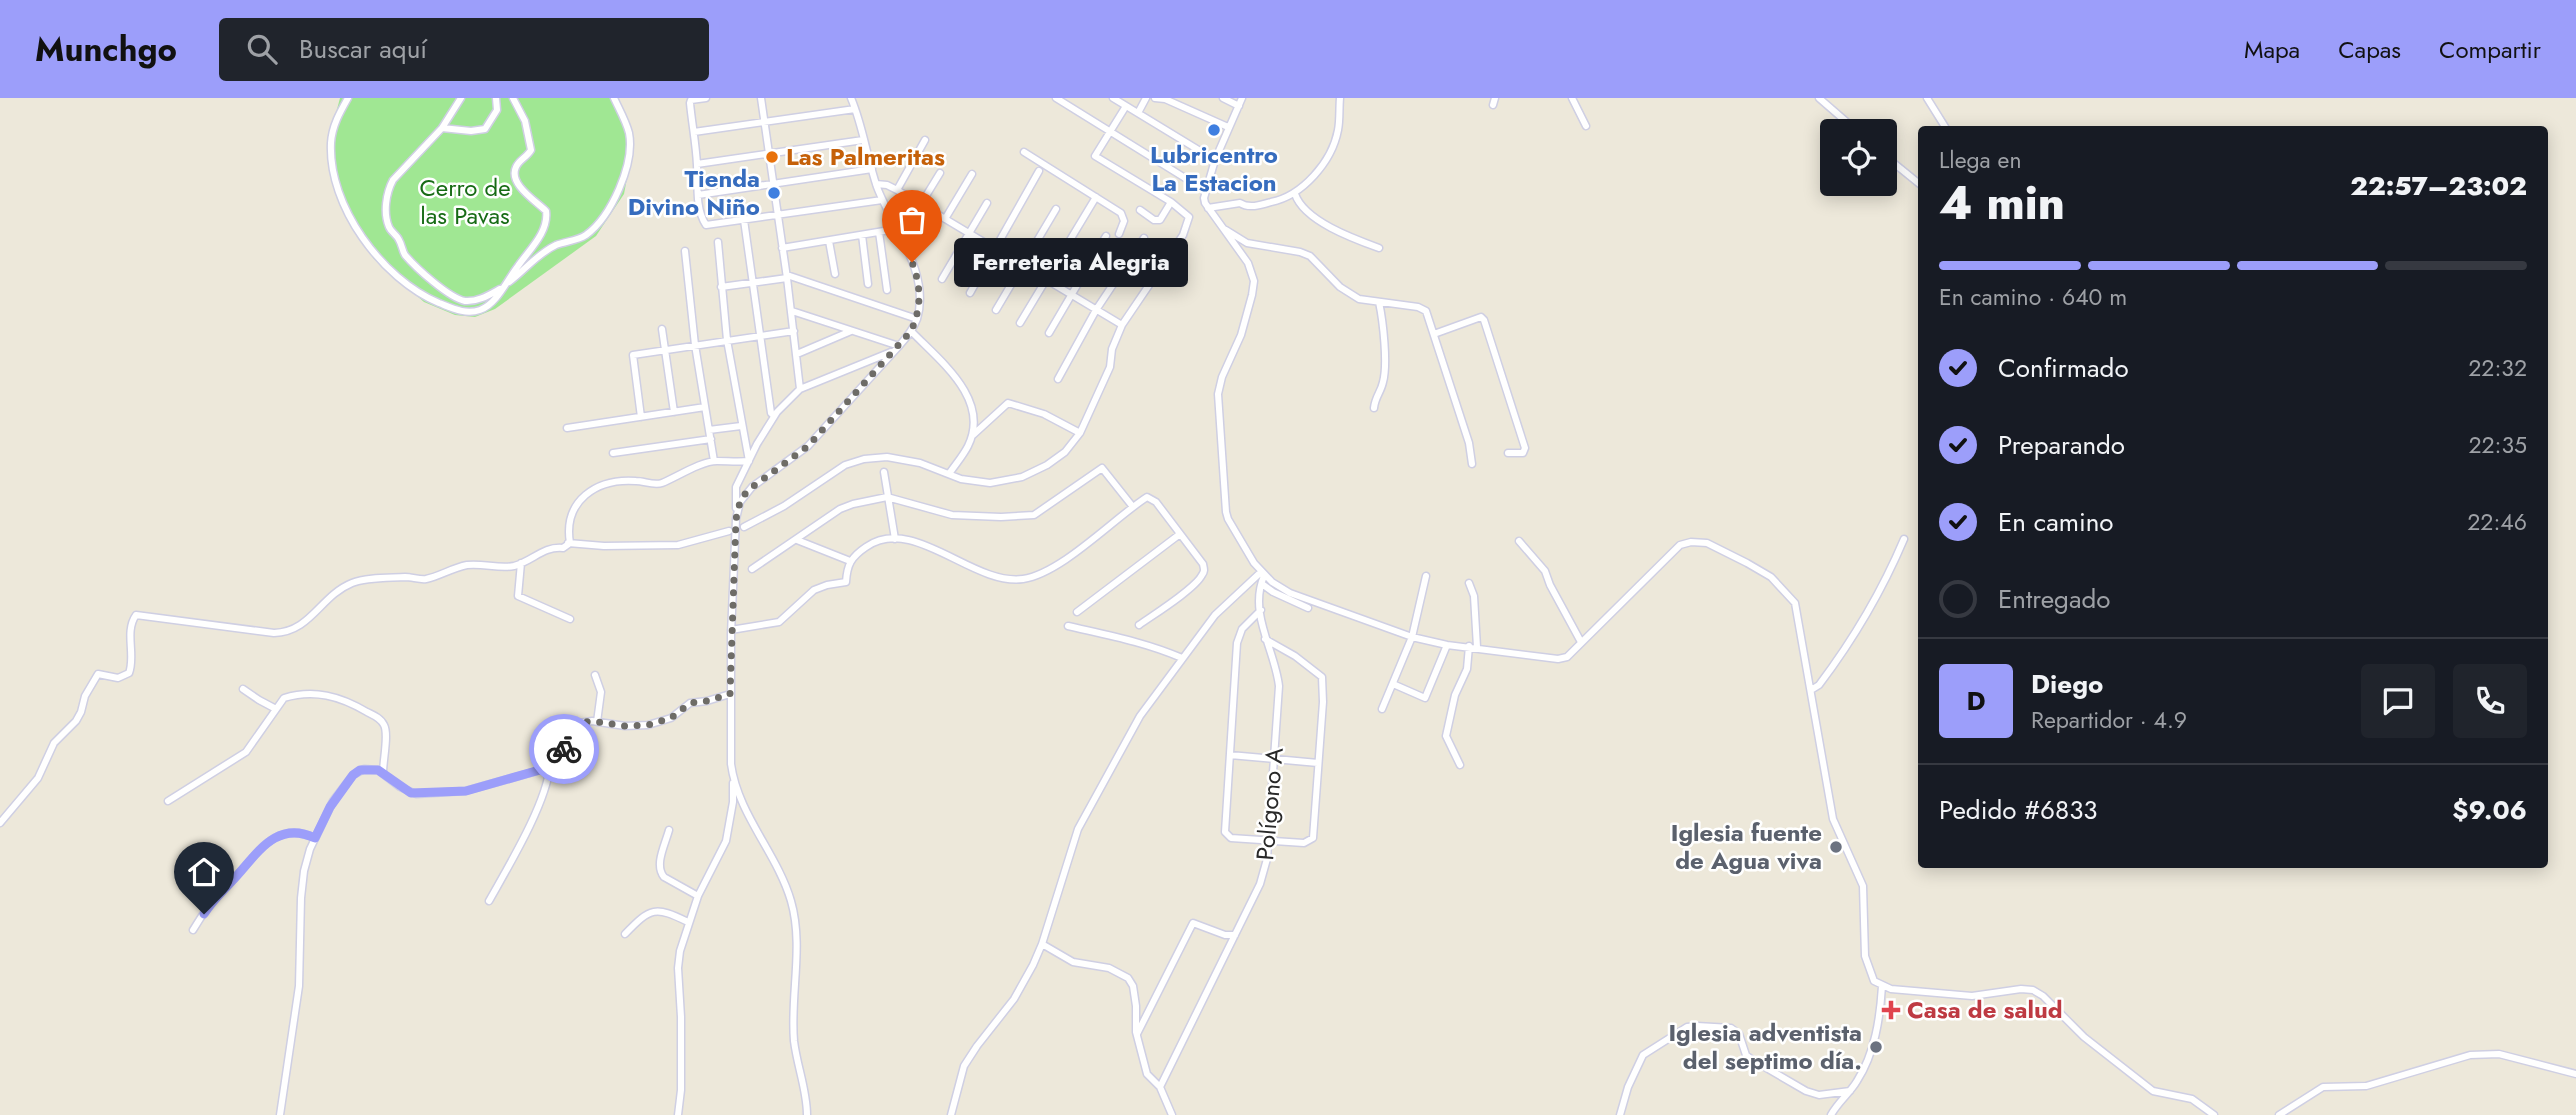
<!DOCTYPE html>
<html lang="es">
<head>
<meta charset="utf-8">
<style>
  :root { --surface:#171b24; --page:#20242c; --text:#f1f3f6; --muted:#9ea1a6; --line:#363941; --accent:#9c9efa }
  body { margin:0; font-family:Jost,sans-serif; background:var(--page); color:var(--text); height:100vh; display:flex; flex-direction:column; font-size:26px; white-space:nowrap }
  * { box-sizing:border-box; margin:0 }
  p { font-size:23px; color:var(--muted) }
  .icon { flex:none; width:38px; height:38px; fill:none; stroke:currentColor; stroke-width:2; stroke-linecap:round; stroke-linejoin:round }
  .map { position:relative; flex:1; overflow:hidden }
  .sheet { position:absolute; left:1918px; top:28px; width:630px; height:742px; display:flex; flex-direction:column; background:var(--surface); border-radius:7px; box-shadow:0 4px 18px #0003 }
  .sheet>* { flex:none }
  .tools { position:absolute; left:1820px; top:21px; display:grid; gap:14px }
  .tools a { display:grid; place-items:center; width:77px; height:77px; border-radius:7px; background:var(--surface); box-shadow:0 4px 18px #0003; font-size:35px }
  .pin { position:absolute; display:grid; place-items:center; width:60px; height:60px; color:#fff; margin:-72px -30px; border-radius:50% 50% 50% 0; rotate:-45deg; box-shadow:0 0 7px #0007 }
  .pin .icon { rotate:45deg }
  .courier { position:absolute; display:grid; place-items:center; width:70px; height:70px; margin:-35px; border:5px solid #9c9efa; border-radius:50%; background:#fff; color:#222; box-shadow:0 2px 9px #0007 }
  .bubble { position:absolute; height:49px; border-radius:7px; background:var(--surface); box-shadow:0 4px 18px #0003; font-size:23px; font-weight:800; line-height:49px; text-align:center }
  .head em { font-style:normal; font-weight:800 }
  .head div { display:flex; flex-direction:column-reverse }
  .head { display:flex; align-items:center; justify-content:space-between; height:119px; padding:0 21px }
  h1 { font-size:46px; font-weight:800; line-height:52px }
  .bar { display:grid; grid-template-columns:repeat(4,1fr); gap:10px 7px; align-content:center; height:84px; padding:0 21px }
  .bar i { height:9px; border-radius:5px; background:var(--line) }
  .bar .on { background:var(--accent) }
  .bar p { grid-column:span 4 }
  .line { display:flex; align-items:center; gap:18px; padding:0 21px; border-top:2px solid var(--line) }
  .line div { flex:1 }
  .round { display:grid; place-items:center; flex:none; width:74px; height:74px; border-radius:7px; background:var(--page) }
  ol { padding:0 21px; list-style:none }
  li { display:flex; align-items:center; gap:21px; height:77px }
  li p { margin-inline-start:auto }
  li .icon { padding:7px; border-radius:50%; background:var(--accent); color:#111; stroke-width:4 }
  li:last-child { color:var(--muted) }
  li i { width:38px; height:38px; border:4px solid var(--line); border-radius:50% }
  header { display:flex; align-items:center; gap:42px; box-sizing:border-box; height:98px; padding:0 35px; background:var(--accent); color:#111 }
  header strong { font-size:33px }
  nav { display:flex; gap:38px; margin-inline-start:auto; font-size:24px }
  .search { width:490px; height:63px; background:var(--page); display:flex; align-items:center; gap:18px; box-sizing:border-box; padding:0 24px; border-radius:7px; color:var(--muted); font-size:26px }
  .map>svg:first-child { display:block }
</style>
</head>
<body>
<header>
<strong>Munchgo</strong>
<div class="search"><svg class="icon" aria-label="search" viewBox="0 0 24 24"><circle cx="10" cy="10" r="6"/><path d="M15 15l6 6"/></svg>Buscar aquí</div>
<nav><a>Mapa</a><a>Capas</a><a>Compartir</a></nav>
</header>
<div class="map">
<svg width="2576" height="1017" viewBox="0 0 2576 1017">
  <rect width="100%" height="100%" fill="#ede8da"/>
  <path fill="#a0e793" d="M340,0h278l16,42 -10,54 -28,42 -101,73 -20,8 -20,-2 -31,-13 -50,-43 -20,-28 -12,-24 -10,-33 -5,-27z"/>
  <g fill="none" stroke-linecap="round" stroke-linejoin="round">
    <g stroke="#cfcfe3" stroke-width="9">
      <path id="minor" d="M348,0c-8,14 -16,28 -17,45 -3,63 51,136 108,160 13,5 26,12 41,7 17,-6 27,-30 38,-44 11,-16 31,-34 28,-55 -10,-10 -38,-27 -30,-44 3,-7 11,-10 15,-17l-6,-29 -12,-23
        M461,0l-19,30 29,3 14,-2 12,-19 -1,-12
        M706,0l-15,2 -1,3c2,21 6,41 7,62 1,19 -2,44 9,60l176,-25
        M761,0l26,180 13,111
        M1056,0l150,93
        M1113,0l102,62
        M1155,0l10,1 63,28
        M1223,0l16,8
        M1242,0l-27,62 -11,38 1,5 43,60 6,18 -2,14 -11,40 -19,42 -4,17 8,118 2,7 26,44 18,19 18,11 122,44 35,8 111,14 9,-2 113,-112 11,-3 16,1 40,20 24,14 24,26 38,216 30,67 2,70 9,25 17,8 81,7 49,-7 12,1 10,6 41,41 69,54 39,8 22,16
        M1572,0l14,28
        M1819,0l38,33
        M1927,0l20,32
        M1493,7l2,-7
        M1138,15l8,-15
        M442,30l-49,52c-7,13 -10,33 -4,47 2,5 8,8 10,13 3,5 3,10 6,15 11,13 44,43 60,46 13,1 24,-6 35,-12
        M694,34l161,-23
        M1024,54l97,61 3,8 -5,13
        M1885,58l37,30
        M697,66l166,-24
        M876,86l11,1 10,5 225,135
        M897,92l28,-50
        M1295,96c9,27 59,45 84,54
        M698,97l174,-26
        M921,106l19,-31
        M1208,110l32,-5c9,6 21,2 31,-1 31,-6 61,-40 67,-72 2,-10 1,-21 2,-32
        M1140,112l14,10h6l11,-18
        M945,121l27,-45
        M744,122l27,193 3,3
        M1226,132l21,13 53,9 10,4 30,31 19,12 59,8 8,4 43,132 3,21
        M879,134l8,58
        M862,137l6,49
        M829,143l6,33
        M782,150l114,-19
        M685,153l10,94 19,116
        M787,177l130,44
        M942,181l45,-76
        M509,184c16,-12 28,-28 47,-37 10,-4 21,-4 30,-10 25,-18 49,-71 43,-102 -3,-12 -10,-24 -15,-35
        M721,189l66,-9
        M970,195l69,-122
        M996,212l60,-101
        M792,213l107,35
        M1020,225l76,-126
        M662,231l12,83
        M911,233c29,30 80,68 57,115 -5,10 -13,19 -19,28
        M1049,235l57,-97
        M1434,236l47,-17 3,3 41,128 -2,5h-15
        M797,256l54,-23
        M1058,281l38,-69 48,-72
        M1374,310c1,-11 7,-16 9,-26 5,-18 0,-61 -4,-80
        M641,319l-8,-62 161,-24
        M567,330l138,-21
        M709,332l32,-4
        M973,337l35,-32 36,11 36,19
        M613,355l98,-14
        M884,374l11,67
        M736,410v-21l21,-43 20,-32 23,-23 91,-37
        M744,429l40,-21 61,-41 19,-6 23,-2 33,6 41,16 29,4 32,-6 25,-12 18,-13 15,-19 30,-66 2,-18 10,-24 61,-90 6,-18 -18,-15 -76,-46 31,-50
        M797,442l53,21
        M1519,443l26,30 5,14 31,57
        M568,445l36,3 74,-1 51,-14
        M521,465l-3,33 52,23
        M752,471l88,-60 13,-5 34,-7 65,18 49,2 33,-2 68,-47 31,39
        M1469,485l5,13 3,51
        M1262,486l11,8 35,16
        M1261,512l-19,19 -5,14 -12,189 6,6 73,5 9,-5 10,-136 -1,-25 -27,-21 -30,-17
        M1077,514l103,-78
        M1068,528c39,9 77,16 114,32
        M731,532l48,-8 35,-32 13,-5 19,-3c1,-17 5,-25 20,-35 48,-33 106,39 157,32 39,-6 90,-60 124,-82l9,5 47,62c1,5 2,7 -1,11 -7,14 -49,40 -63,50
        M595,577l6,17 -4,30
        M1393,586l32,14 22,-53
        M243,591l16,11 17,9
        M1811,592l8,-5c34,-45 63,-94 85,-146
        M1382,611l30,-72 14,-61
        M1230,657l88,8
        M1460,667l-14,-29 9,-41 12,-26 2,-23
        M168,703l78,-49 38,-54c30,-9 56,-2 83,14 6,3 14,6 17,13 5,9 -1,35 -1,48
        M0,725l38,-45 16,-35 22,-22 5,-9 4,-16 13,-22 20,4 11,-5c7,-18 -5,-41 7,-58l138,18c37,-1 46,-37 78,-50 15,-6 37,-5 53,-6 7,0 15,3 21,2 14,-3 26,-11 41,-14 16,-2 32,4 47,1 19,-5 29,-20 49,-18l7,-5c-7,-42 26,-65 66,-62 8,0 18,5 26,2 15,-6 39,-22 55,-22 11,0 21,1 32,0l-22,-121 -9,-98
        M669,732c-4,15 -15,35 -5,47l34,19
        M489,803c19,-34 58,-98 61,-136
        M193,832c7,-11 14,-23 22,-33 5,-5 11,-9 16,-15 25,-25 42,-63 84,-44
        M625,836c26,-27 30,-28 63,-12
        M1042,846l31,18 36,6 19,10 5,8 3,20v26l11,42 13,13 12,28
        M1137,936l56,-111 32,12h10
        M1160,989l100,-203 7,-25 12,-173c-4,-36 -31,-73 -15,-110
        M280,1017l19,-129 2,-88 3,-27 6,-22 23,-48 20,-26 11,-6 14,1 22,17 16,7 49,-3 72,-20 20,-12 23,-36 12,-2 33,5 23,-1 23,-7 19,-15 17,-2 23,-7
        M678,1017l3,-25v-73l-3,-49 2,-17 18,-55 28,-55 7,-39v-19
        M807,1017c0,-25 -10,-49 -13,-74 -4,-46 10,-95 -3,-140 -14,-48 -53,-86 -60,-137v-130l5,-115 4,-17 12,-15 56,-41 91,-100c7,-8 14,-16 18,-27 14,-46 -25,-92 -40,-132 -10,-29 -14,-61 -26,-89
        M951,1017l13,-49 13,-20 37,-47 19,-34 9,-21 36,-115 62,-113 75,-101 46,-43
        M1620,1017l8,-28 15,-32 44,-28 10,-1 34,2 8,6 7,21 5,4 55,32 13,4 31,-4
        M1831,1017c7,-13 19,-22 26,-34 18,-28 23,-63 25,-95
        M2279,1017l44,-28 43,-1 104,-31 29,-1 77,20"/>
    </g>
    <use href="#minor" stroke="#fff" stroke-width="6"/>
  </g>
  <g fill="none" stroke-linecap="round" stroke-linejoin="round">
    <path stroke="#6e6c67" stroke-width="7" stroke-dasharray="0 12.6" d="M564,651l16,-26 12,-2 33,5 23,-1 23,-7 19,-15 17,-2 23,-7 6,-175 4,-17 7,-11 61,-45 103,-115c11,-24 10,-45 1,-69"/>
    <path stroke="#9c9efa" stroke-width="9" d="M204,816c8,-13 18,-22 28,-33 24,-25 43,-62 83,-43l15,-31 23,-32 7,-5h18l33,23 55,-2 77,-22 14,-10 7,-10"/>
  </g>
  <g fill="#3f7fe0" stroke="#fff" stroke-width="2.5">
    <circle cx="1214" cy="32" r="7"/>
    <circle cx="774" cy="95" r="7"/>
  </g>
  <circle fill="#e8710a" stroke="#fff" stroke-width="2.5" cx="772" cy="59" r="7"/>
  <g fill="#6b7280" stroke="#fff" stroke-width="2.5">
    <circle cx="1836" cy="749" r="7"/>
    <circle cx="1876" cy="949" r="7"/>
  </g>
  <path fill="#e0444e" stroke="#fff" stroke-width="2.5" d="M1887.5 901.5h7v7h7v7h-7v7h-7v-7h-7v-7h7z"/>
  <g text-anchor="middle" stroke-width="5" stroke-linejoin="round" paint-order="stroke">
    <g font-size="24" font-weight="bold" fill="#366cbe" stroke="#fff">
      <text x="1214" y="65">Lubricentro<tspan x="1214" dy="28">La Estacion</tspan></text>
      <text x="760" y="89" text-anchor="end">Tienda<tspan x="760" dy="28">Divino Niño</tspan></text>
    </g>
    <g font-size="24" font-weight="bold" fill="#c56008" stroke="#fff" text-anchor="start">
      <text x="786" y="67">Las Palmeritas</text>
    </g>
    <g font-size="24" fill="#176b15" stroke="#fff">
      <text x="465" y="98">Cerro de<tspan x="465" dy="28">las Pavas</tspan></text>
    </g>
    <g font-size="24" fill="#292929" stroke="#fff">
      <text transform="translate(1270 706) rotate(-85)" y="8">Polígono A</text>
    </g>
    <g font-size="24" font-weight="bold" fill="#5b616d" stroke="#fff" text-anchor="end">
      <text x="1822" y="743">Iglesia fuente<tspan x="1822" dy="28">de Agua viva</tspan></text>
      <text x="1862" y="943">Iglesia adventista<tspan x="1862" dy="28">del septimo día.</tspan></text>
    </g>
    <g font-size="24" font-weight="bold" fill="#be3a42" stroke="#fff" text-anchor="start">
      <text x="1907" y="920">Casa de salud</text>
    </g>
  </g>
</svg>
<div class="tools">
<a><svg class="icon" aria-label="locate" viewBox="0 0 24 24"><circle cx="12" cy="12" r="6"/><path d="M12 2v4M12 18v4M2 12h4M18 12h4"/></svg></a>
</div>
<div class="pin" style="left:912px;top:164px;background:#ea580c"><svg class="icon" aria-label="bag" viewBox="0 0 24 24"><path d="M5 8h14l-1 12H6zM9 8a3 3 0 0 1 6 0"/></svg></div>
<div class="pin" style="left:204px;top:816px;background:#1f2937"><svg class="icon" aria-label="home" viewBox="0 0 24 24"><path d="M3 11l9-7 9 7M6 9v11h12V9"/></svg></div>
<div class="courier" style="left:564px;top:651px"><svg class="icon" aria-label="bike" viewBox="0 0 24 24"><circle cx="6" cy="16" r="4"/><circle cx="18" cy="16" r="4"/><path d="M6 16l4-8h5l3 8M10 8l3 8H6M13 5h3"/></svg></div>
<div class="bubble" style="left:954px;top:140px;width:234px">Ferreteria Alegria</div>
<section class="sheet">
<div class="head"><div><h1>4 min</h1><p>Llega en</p></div><em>22:57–23:02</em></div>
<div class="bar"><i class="on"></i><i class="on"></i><i class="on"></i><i></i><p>En camino · 640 m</p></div>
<ol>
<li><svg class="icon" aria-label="check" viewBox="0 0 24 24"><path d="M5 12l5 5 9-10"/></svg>Confirmado<p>22:32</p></li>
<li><svg class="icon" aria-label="check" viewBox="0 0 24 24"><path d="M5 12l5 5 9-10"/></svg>Preparando<p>22:35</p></li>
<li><svg class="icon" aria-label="check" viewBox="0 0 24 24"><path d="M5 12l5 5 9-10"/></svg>En camino<p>22:46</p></li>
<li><i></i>Entregado</li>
</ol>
<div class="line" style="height:126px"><b class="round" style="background:var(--accent);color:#111">D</b><div><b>Diego</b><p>Repartidor · 4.9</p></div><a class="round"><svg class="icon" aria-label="chat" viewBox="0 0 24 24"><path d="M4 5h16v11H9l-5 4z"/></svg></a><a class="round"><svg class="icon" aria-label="phone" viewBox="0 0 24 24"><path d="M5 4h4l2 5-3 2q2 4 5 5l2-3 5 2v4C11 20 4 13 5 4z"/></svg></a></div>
<div class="line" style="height:91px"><div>Pedido #6833</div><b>$9.06</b></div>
</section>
</div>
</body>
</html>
